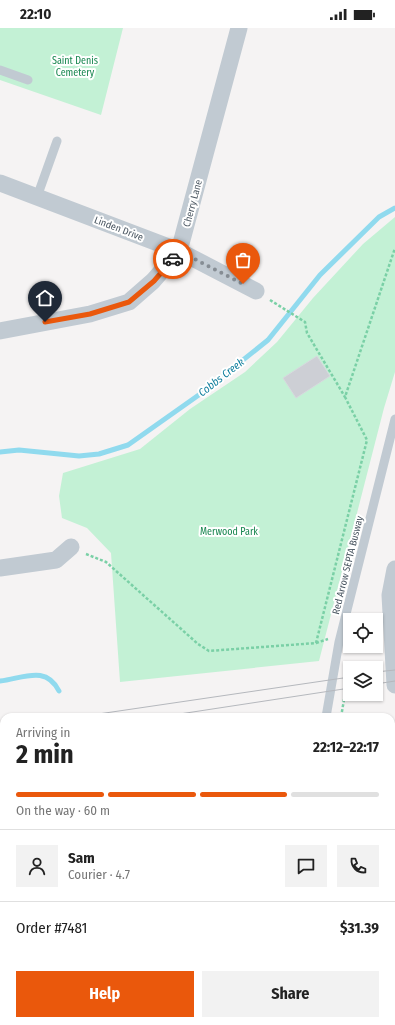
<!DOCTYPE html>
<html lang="en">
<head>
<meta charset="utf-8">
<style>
  :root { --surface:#fff; --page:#f2f2f2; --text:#222; --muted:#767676; --line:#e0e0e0; --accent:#ea580c }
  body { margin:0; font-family:"Fira Sans Condensed",sans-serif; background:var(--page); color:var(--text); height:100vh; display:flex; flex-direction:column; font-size:15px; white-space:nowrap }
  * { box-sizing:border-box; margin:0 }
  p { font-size:13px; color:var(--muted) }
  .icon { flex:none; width:22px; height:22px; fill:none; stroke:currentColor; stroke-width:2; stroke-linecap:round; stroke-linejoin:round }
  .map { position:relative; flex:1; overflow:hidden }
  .sheet { position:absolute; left:0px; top:685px; width:395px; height:312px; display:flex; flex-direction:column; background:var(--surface); border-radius:12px 12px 0 0; box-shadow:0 1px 3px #0004 }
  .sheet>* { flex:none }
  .controls { position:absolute; left:343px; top:585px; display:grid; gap:8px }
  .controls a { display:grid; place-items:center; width:40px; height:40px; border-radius:0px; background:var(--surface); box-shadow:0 1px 3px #0004; font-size:20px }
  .pin { position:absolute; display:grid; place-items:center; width:34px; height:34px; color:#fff; margin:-41px -17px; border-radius:50% 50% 50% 0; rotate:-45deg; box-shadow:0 0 4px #0007 }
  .pin .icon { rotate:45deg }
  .courier { position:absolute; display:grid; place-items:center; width:40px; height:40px; margin:-20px; border:3px solid #ea580c; border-radius:50%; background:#fff; color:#222; box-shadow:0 1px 5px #0007 }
  .head em { font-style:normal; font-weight:700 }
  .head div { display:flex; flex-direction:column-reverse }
  .head { display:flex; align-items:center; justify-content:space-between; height:68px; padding:0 16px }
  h1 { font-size:26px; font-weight:700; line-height:30px }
  .bar { display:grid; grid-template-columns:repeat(4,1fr); gap:6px 4px; align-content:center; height:48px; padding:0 16px }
  .bar i { height:5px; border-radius:3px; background:var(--line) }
  .bar .active { background:var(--accent) }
  .bar p { grid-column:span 4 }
  .line { display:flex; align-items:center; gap:10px; padding:0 16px; border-top:1px solid var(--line) }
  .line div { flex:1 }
  .round { display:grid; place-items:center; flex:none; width:42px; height:42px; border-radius:0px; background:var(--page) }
  .primary-button { display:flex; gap:8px; margin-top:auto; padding:8px 16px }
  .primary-button a { flex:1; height:46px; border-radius:0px; background:var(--accent); color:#fff; font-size:16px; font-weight:700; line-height:46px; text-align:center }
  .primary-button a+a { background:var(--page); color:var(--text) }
  .status { display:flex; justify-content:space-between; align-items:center; height:28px; padding:0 20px; background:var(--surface); direction:ltr }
  .status svg { height:11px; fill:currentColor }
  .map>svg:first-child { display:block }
</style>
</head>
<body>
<div class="status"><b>22:10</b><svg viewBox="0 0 49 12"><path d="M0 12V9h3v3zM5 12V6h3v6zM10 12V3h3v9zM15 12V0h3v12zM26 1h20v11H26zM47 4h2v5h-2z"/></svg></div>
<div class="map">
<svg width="395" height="997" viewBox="0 0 395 997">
  <rect width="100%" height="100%" fill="#f5f3f3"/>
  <path fill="#c3f1d5" d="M0,0h123l-22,87 -101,-35z
    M395,189v155l-11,36 -65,253 -199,21 -9,-129 -24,-25 -25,-10 -3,-22 4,-23 77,-24 50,-40 55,-37 32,-30 36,-44 50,-54z"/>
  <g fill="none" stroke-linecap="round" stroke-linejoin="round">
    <path stroke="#90daee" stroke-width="5" d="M0,424l19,-2 60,6 20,-2 29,-9 75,-53 65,-52 52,-65 59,-58 16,-9
      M0,653c24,-3 46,-16 59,10
      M355,993l3,4"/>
  </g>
  <path fill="#cdcfd5" stroke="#d7d9de" d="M317,328l13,20 -34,22 -13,-20z"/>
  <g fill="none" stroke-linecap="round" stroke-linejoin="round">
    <path stroke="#7ad0a6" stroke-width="2.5" stroke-dasharray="3 2" stroke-linecap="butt" d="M270,272l35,22 2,11 38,64
      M86,526l20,8 92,82 11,7 107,-8 51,-203 -22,-43 50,-149
      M316,615l12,-4
      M341,689l4,-23"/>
    <path stroke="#c1cad2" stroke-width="9" d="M0,42l28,10
      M37,169l20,-56
      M326,689l13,-75 56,-223
      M391,705l4,-1
      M391,805h4
      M2,856l2,52
      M211,993l20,4
      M304,993l1,4"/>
    <path stroke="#c1cad2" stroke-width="17" d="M0,155l179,68 77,40
      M0,303l90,-17 39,-12 24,-21 26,-30 60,-223
      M0,540l56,-8 15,-13
      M395,541l-5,26 5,90
      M89,997l2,-4"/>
    <path stroke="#b3c2d1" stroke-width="22" d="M391,843h4
      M0,856h4"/>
    <path stroke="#b5b8bd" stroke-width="1" d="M376,644l19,-2
      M376,656l19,-3
      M78,689l272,-40
      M160,689l190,-29
      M0,700l4,-1
      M0,711l4,-1"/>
  </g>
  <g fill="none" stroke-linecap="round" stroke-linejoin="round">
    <path stroke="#868d94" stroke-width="4" stroke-dasharray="0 7.2" d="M173,231l6,-8 64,33"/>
    <path stroke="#ea580c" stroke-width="5" d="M45,294l45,-8 39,-12 25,-21 19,-22"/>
  </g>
  <g text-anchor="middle" stroke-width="4" stroke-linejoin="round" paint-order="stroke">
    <g font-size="10" fill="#17864f" stroke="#fff">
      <text x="75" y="36">Saint Denis<tspan x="75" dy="12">Cemetery</tspan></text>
      <text x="229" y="507">Merwood Park</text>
    </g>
    <g font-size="10" fill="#4a5661" stroke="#fff">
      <text transform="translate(192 175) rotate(-75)" y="4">Cherry Lane</text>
      <text transform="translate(119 200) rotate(21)" y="4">Linden Drive</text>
      <text transform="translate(347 537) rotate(-76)" y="4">Red Arrow SEPTA Busway</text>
    </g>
    <g font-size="11" font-style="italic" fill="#0c7c9b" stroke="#fff">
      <text transform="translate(221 349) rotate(-38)" y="4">Cobbs Creek</text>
    </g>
  </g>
</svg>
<div class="controls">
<a><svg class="icon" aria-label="locate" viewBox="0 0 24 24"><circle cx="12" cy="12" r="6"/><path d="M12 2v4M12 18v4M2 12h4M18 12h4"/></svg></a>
<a><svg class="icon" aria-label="layers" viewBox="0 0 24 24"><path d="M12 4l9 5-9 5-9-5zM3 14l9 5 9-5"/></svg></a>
</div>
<div class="pin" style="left:243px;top:256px;background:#ea580c"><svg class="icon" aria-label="bag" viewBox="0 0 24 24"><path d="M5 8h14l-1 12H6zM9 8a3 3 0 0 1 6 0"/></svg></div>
<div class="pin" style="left:45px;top:294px;background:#1f2937"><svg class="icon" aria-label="home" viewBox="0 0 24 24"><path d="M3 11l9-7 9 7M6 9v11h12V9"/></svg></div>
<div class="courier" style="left:173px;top:231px"><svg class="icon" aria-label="car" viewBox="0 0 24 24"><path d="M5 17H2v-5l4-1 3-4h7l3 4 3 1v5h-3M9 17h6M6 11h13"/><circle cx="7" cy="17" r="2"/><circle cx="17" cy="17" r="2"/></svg></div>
<section class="sheet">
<div class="head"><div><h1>2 min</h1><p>Arriving in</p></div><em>22:12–22:17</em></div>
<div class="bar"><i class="active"></i><i class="active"></i><i class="active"></i><i></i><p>On the way · 60 m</p></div>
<div class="line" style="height:72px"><a class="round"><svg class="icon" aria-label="person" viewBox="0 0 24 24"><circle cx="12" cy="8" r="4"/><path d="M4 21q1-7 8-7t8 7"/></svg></a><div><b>Sam</b><p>Courier · 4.7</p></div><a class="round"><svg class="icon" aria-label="chat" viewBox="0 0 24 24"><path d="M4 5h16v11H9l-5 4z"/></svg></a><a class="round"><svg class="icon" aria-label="phone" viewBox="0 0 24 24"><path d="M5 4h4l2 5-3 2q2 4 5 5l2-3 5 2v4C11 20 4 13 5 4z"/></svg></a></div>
<div class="line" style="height:52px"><div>Order #7481</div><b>$31.39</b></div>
<div class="primary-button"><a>Help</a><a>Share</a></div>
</section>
</div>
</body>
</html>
